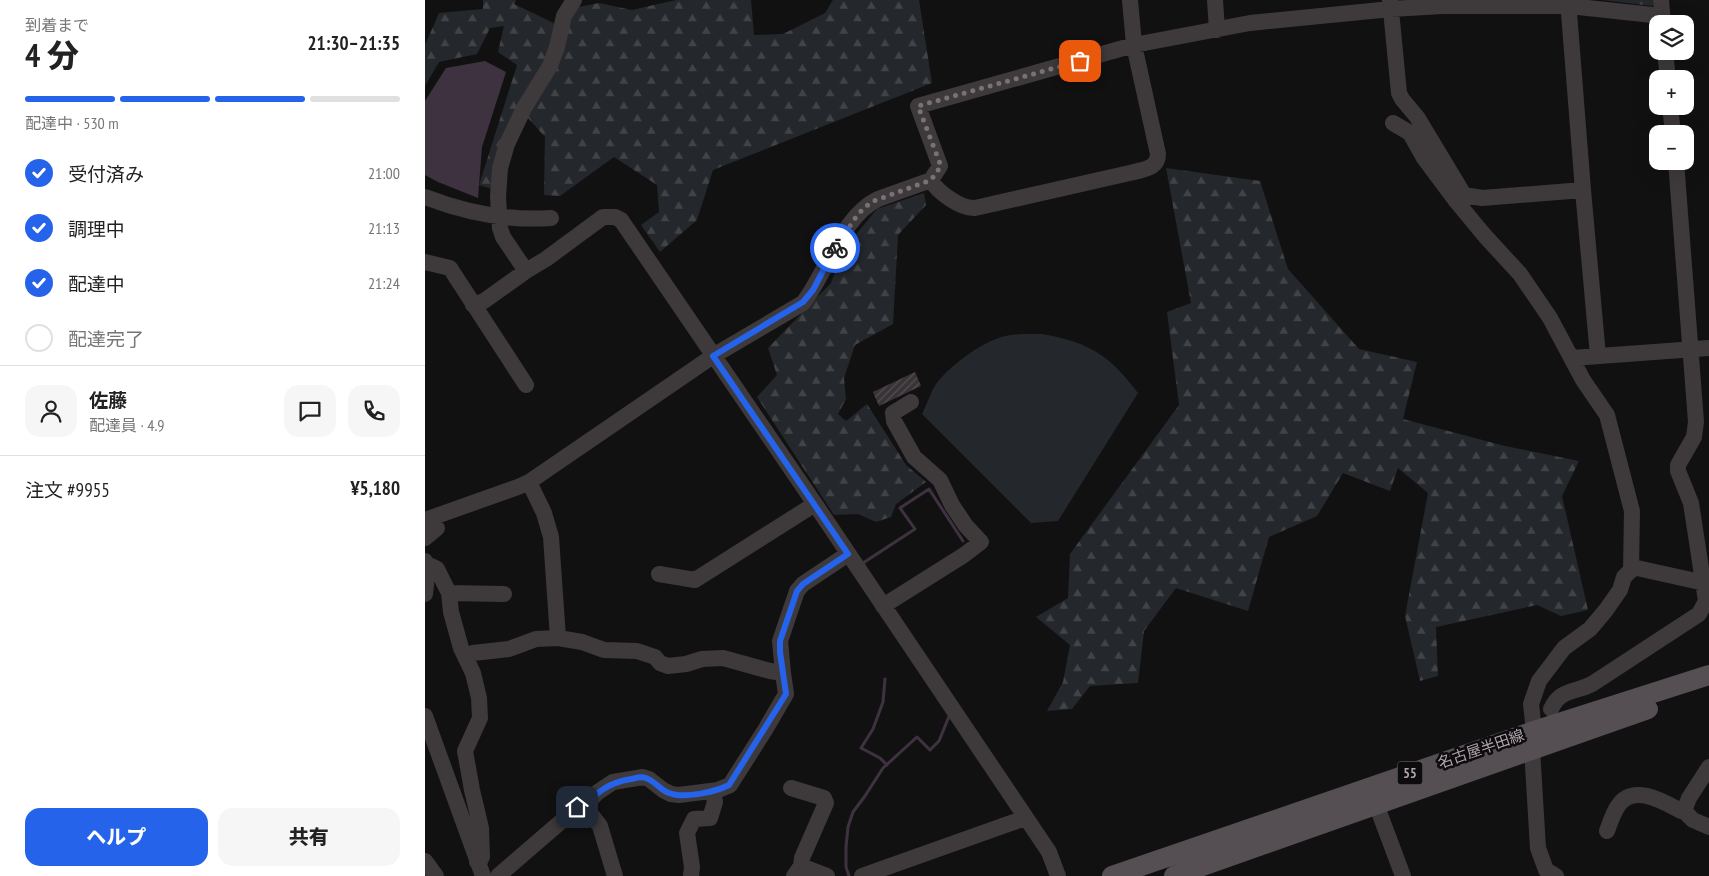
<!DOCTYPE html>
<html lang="ja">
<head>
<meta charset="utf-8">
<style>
  :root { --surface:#fff; --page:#f6f6f6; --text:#222; --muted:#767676; --line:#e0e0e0; --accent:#2563eb }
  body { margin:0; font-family:"PT Sans Narrow","Noto Sans JP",sans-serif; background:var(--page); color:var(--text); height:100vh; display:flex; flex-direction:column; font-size:19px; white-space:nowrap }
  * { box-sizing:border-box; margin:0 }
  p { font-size:16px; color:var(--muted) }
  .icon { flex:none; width:28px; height:28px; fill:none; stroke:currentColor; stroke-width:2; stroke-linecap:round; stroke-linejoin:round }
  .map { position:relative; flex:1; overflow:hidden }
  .panel { display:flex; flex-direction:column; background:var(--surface); width:425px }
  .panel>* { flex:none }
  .controls { position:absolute; left:1224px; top:15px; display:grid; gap:10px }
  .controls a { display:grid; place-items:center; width:45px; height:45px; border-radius:10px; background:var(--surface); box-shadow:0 5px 20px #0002; font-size:25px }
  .pin { position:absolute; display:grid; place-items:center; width:42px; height:42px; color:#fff; margin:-21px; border-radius:10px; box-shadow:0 2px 8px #0006 }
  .courier { position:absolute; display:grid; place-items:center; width:50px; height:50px; margin:-25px; border:4px solid #2563eb; border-radius:50%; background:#fff; color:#222; box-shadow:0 1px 6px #0007 }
  .summary em { font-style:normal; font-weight:800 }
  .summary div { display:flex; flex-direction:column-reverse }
  .summary { display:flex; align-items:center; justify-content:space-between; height:85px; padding:0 25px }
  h1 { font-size:32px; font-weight:800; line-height:38px }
  .bar { display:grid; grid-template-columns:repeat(4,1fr); gap:8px 5px; align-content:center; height:60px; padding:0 25px }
  .bar i { height:6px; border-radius:4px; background:var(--line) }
  .bar .selected { background:var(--accent) }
  .bar p { grid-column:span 4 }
  .line { display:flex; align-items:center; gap:12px; padding:0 25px; border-top:1px solid var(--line) }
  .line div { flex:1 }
  .round { display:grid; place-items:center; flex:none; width:52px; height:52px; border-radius:15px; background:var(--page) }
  ol { padding:0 25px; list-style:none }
  li { display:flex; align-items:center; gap:15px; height:55px }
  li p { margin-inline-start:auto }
  li .icon { padding:5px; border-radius:50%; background:var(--accent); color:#fff; stroke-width:4 }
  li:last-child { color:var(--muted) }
  li i { width:28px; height:28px; border:2px solid var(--line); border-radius:50% }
  .cta { display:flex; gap:10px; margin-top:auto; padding:10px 25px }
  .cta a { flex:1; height:58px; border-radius:15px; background:var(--accent); color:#fff; font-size:20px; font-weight:800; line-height:58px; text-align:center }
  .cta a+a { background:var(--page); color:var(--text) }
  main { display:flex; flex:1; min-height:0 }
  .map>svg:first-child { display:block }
</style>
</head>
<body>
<main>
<section class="panel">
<div class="summary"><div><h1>4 分</h1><p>到着まで</p></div><em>21:30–21:35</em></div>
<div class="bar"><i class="selected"></i><i class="selected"></i><i class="selected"></i><i></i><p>配達中 · 530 m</p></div>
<ol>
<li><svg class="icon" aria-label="check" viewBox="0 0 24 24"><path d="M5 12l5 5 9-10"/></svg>受付済み<p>21:00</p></li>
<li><svg class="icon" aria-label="check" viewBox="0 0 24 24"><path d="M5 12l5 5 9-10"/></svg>調理中<p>21:13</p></li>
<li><svg class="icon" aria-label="check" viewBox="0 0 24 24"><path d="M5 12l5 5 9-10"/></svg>配達中<p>21:24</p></li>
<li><i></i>配達完了</li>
</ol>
<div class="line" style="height:90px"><a class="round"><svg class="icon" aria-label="person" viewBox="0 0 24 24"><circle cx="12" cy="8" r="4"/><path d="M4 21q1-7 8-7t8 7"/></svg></a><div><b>佐藤</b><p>配達員 · 4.9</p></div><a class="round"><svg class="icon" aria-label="chat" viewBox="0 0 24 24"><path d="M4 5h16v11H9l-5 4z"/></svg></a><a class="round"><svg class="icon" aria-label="phone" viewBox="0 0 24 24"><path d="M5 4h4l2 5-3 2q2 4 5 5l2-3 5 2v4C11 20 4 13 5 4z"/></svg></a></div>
<div class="line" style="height:65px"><div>注文 #9955</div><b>¥5,180</b></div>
<div class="cta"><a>ヘルプ</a><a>共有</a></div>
</section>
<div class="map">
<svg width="1284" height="876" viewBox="0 0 1284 876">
  <defs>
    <pattern id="forest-firs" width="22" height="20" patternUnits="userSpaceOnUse" patternTransform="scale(1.25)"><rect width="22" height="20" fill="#24272b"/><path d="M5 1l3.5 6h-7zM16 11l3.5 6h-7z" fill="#414347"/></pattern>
    <pattern id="building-hatch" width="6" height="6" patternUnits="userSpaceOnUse" patternTransform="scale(1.25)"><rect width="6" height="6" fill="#373336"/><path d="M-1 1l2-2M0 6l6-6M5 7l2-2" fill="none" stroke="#524e51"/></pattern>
  </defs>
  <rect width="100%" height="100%" fill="#121112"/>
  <path fill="url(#forest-firs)" d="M58,0h33l-2,4 46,22 18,-19 21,-4 33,7 44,-10h75l3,35 29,-1 42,-21 8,-13h86l13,83 -219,87 -16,50 -37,32 -19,-27 18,-13 -2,-27 -43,-28 -54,39 -16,-1 1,-58 -25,-28 -25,81 -16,-5 38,-120 -19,-13 6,-26 -14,2 -13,26 -38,8 -14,24v-41l14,-32 44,-4z
    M1177,0h51v6z
    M741,168l94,13 28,88 71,80 58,13 -14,57 102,27 74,15 -17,35 26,114 -27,6 -24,-11 -101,22 2,49 -18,5 -15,-65 23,-123 -30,-25 -8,23 -47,-18 -26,43 -48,21 -21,74 -72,-23 -32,43 -6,52 -48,3 -18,23 -25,2 16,-29 7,-37 -34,-28 32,-19 2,-44 109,-149 -12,-93 24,-9z
    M499,193l2,12 -28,30 -5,89 -38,21 -11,33 2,21 -8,15 8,7 21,-17 39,61 20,17 -30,22 -5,13 -15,5 -18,-8 -24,1 -77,-118 20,-22 -9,-27 63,-65 13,-34 33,-40z"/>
  <path fill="#24272b" d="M617,334c46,8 68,21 96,59l-80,128 -27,2 -109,-109c4,-8 7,-17 11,-25 10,-18 43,-43 63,-50 14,-6 31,-5 46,-5z"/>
  <path fill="#3f3240" d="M60,61l21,11 -24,75 -4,51 -40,-16 -13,-7v-74l21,-33z"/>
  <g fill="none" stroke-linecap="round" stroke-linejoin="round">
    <path stroke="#3f3240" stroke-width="3" d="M439,565l-1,-2 52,-34 -15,-21 29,-19 34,52
      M460,679l-2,23 -10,27 -12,19 19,10 7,7
      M424,876l-3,-9v-20l2,-20 5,-15 12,-16 18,-28 34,-31 13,13 9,-9 11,-27"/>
  </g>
  <path fill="url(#building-hatch)" d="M490,372l6,14 -42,20 -6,-14z"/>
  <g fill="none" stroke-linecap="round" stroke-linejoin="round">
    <path stroke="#3e3a3c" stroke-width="16" d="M790,0l2,30
      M965,0l9,93 3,6 15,18 47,78 18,3 101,-8
      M1143,0l15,190 15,166
      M1236,0l2,24
      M1240,51l3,28
      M1245,106l3,28
      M968,123l17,10 14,25 32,43 29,35 35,38 30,44 33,62 24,35 25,96 -1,59 -7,7 -4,13 -14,20 -16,19 -26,19 -25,33 -8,23 3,27 -2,18 6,99 8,22 10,6
      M506,180c6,12 30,29 44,28l159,-36c11,-3 24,-4 24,-18l-24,-109 -4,-45
      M0,197c41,16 81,24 126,21
      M0,262l25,6 76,117
      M101,271l-23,-34 -3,-9 -2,-31 2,-29 7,-24 17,-36 26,-42 7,-19 7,-31 10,-16
      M48,305l11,-4 42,-30 20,-12 57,-42h12l6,3 194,284 234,348 9,24
      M1147,358l137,-10
      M104,482l15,31 7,24 7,101
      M0,520l93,-33 11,-5 184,-126 90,-53c25,-32 38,-86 75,-104l53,-19 9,-14 -22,-60 216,-61 116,-22 141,-14 51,-3h127l93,10
      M0,538l12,-10
      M0,561l3,5h3l6,3 12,24 2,19 10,36 12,25 6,25 1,20 -15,33 7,39 9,38 1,29 -2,4 -3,1
      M1206,570l6,-2 72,16
      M234,574l36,6 120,-76
      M24,593l55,1
      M0,594l3,-28
      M458,606l81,-51 17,-13 -15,-16 -14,-21 -12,-25 -26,-23 -20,-36 -1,-8 18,-11
      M41,657l7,-4 36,-4 27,-10 22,-1 24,4 22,8 33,1 18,6 5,6 8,3 18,-2 16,-5 21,-1 47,13 13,2 3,21 -21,36 -35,55 -12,5 -39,5 -8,-1 -8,-4 -14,-11 -6,-2 -30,5 -15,10 -16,16 -4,-1 -80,69
      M358,673l-3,-32 17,-50 6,-7 45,-30
      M1126,709c9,-20 23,-16 41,-25l107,-70 7,-13 -15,-98 -13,-32v-6l16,-28 2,-15 -20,-261
      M0,716l58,160
      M1284,767l-20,31 -5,13 9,9 16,7
      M366,788l33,10 2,5 -24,55 -1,8
      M951,804l27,72
      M157,808l11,9 7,9 15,50
      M1182,831c3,-8 6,-18 11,-25 15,-23 46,-4 63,5h3
      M0,861l11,15
      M266,876l1,-9 -5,-34 7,-14 16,-1 5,-16 -2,-11
      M369,876l7,-10 26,10
      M437,876l163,-58"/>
    <path stroke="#554f54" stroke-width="20" d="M687,876l422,-145 175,-56
      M749,876l474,-167"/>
  </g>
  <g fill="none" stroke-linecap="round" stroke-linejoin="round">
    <path stroke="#797178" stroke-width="5" stroke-dasharray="0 9" d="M410,248l23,-34 13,-12 60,-22 10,-14 -23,-60 162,-45"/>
    <path stroke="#2563eb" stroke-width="6" d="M152,807l5,1c16,-16 25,-25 49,-29 5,-1 10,-3 15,-1 9,3 14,12 23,15 15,6 46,-1 60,-8l57,-91 -6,-42v-11l17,-50 6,-7 45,-30 -135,-198 90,-54 10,-12 22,-42"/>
  </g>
  <g text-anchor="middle" stroke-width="5" stroke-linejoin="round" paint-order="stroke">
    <rect fill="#0d0c0d" stroke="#80767e" stroke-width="1" x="972.5" y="761.5" width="25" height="23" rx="4"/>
    <g font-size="14" font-weight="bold" fill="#b1a4af">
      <text x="985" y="778">55</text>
    </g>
    <g font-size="15" fill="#b1a4af" stroke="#0d0c0d">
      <text transform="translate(1056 749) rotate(-19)" y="5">名古屋半田線</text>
    </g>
  </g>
</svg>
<div class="controls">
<a><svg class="icon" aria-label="layers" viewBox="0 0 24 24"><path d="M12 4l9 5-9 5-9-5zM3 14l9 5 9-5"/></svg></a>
<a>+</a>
<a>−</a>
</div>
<div class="pin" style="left:655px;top:61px;background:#ea580c"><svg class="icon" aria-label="bag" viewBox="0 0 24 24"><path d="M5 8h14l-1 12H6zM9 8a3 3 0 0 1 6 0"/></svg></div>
<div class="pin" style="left:152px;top:807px;background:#1f2937"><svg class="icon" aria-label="home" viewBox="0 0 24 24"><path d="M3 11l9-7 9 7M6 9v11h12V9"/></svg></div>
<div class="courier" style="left:410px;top:248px"><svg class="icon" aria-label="bike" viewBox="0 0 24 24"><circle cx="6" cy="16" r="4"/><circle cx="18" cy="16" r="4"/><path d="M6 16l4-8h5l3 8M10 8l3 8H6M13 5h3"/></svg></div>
</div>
</main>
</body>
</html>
